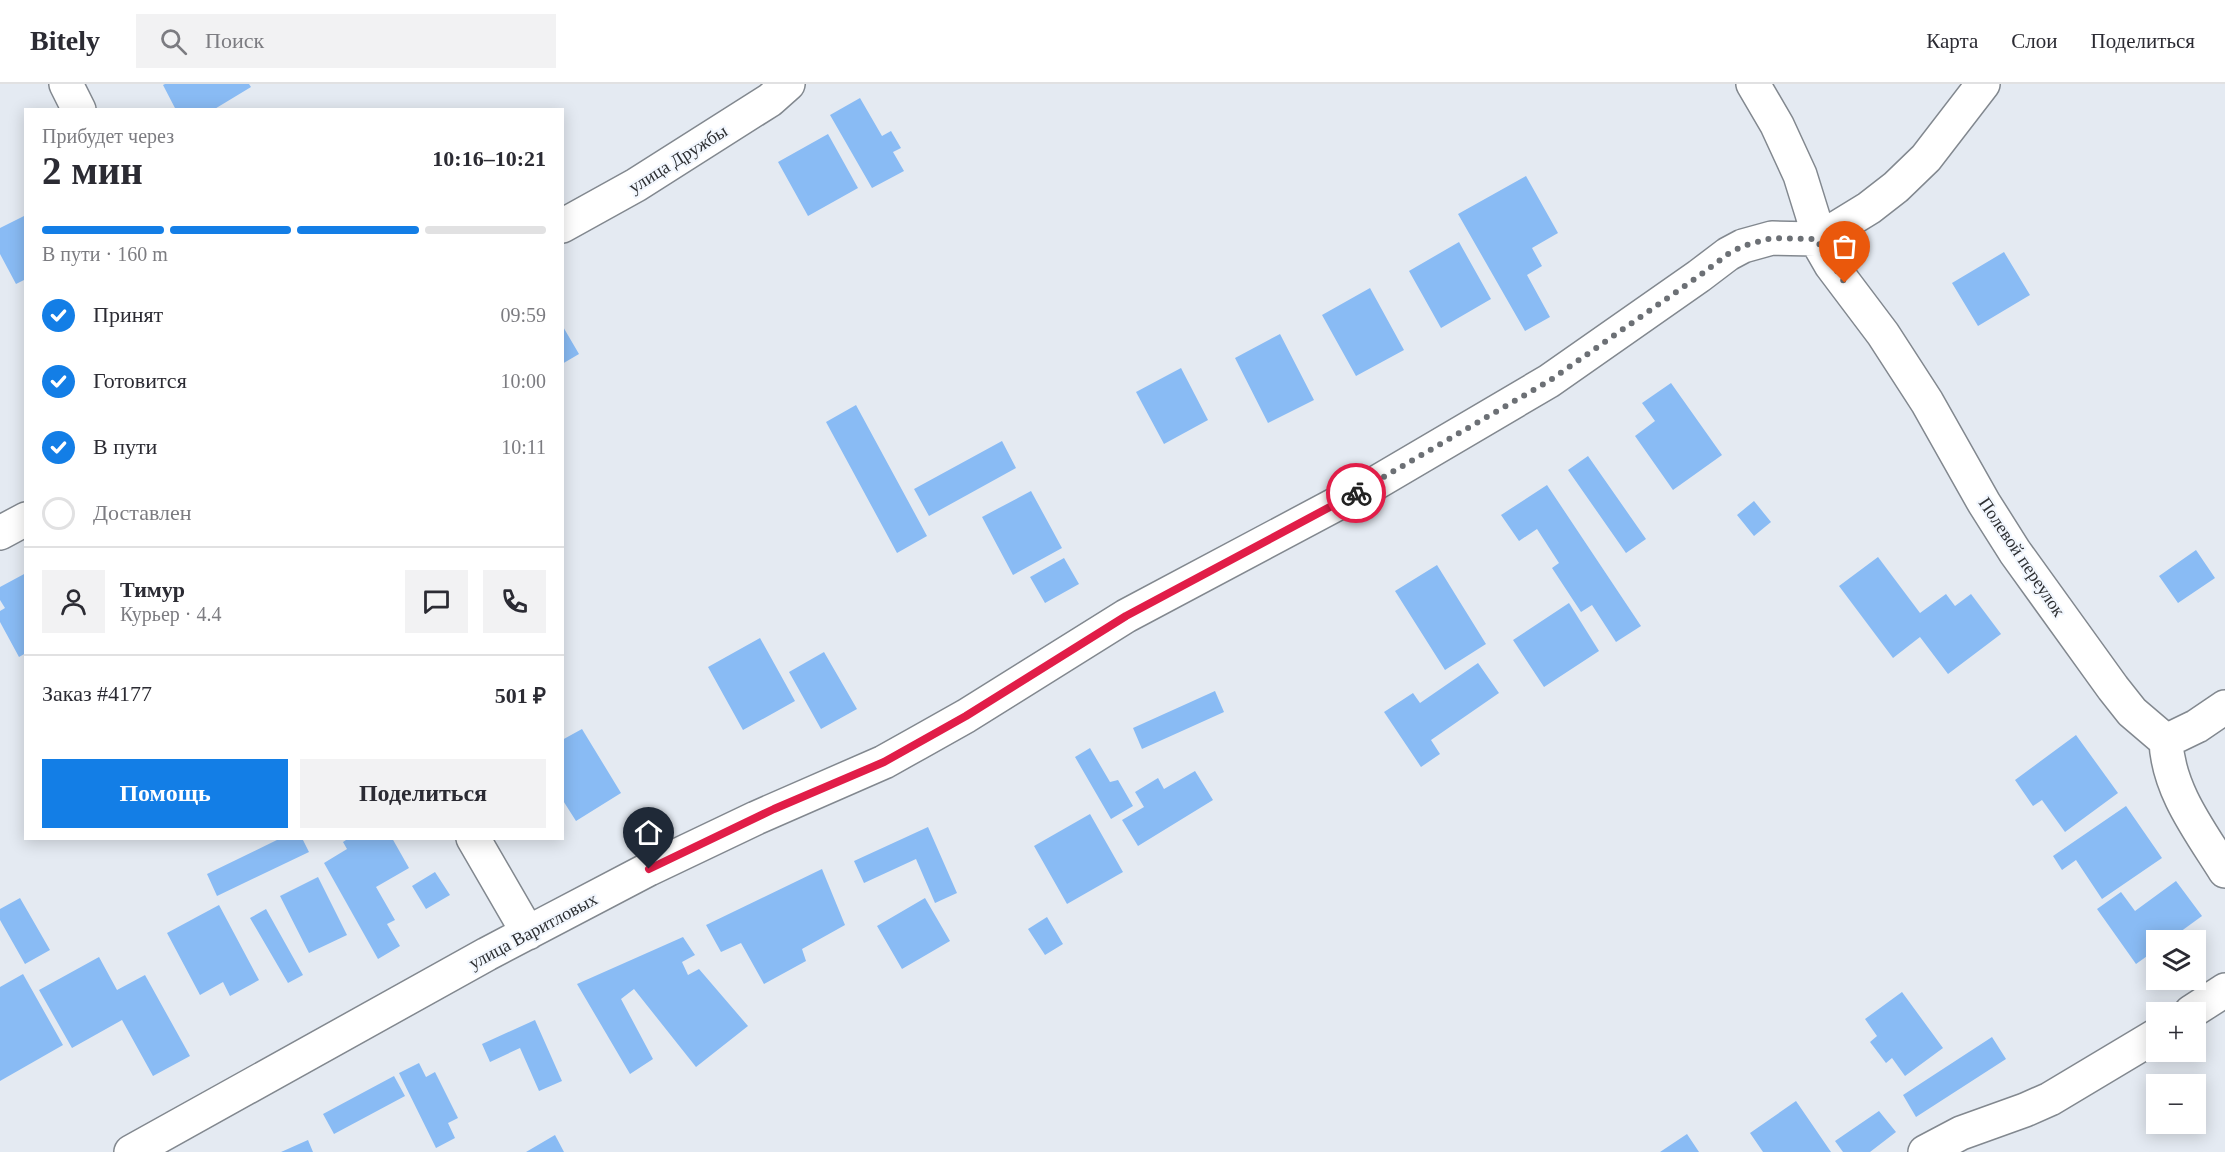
<!DOCTYPE html>
<html lang="ru">
<head>
<meta charset="utf-8">
<style>
  :root { --surface:#fff; --page:#f2f2f3; --text:#2b2b33; --muted:#7c7c81; --line:#e1e1e2; --accent:#137ee6 }
  body { margin:0; font-family:"Times New Roman",serif; background:var(--page); color:var(--text); height:100vh; display:flex; flex-direction:column; font-size:22px; white-space:nowrap }
  * { box-sizing:border-box; margin:0 }
  p { font-size:20px; color:var(--muted) }
  .icon { flex:none; width:33px; height:33px; fill:none; stroke:currentColor; stroke-width:2; stroke-linecap:round; stroke-linejoin:round }
  .map { position:relative; flex:1; overflow:hidden }
  .details { position:absolute; left:24px; top:24px; width:540px; height:732px; display:flex; flex-direction:column; background:var(--surface); border-radius:0px; box-shadow:0 3px 15px #0003 }
  .details>* { flex:none }
  .controls { position:absolute; left:2146px; top:846px; display:grid; gap:12px }
  .controls a { display:grid; place-items:center; width:60px; height:60px; border-radius:0px; background:var(--surface); box-shadow:0 3px 15px #0003; font-size:30px }
  .pin { position:absolute; display:grid; place-items:center; width:51px; height:51px; color:#fff; margin:-62px -26px; border-radius:50% 50% 50% 0; rotate:-45deg; box-shadow:0 0 6px #0007 }
  .pin .icon { rotate:45deg }
  .courier { position:absolute; display:grid; place-items:center; width:60px; height:60px; margin:-30px; border:4px solid #e11d48; border-radius:50%; background:#fff; color:#222; box-shadow:0 2px 8px #0007 }
  .summary em { font-style:normal; font-weight:700 }
  .summary div { display:flex; flex-direction:column-reverse }
  .summary { display:flex; align-items:center; justify-content:space-between; height:102px; padding:0 18px }
  h1 { font-size:39px; font-weight:700; line-height:45px }
  .bar { display:grid; grid-template-columns:repeat(4,1fr); gap:9px 6px; align-content:center; height:72px; padding:0 18px }
  .bar i { height:8px; border-radius:4px; background:var(--line) }
  .bar .selected { background:var(--accent) }
  .bar p { grid-column:span 4 }
  .line { display:flex; align-items:center; gap:15px; padding:0 18px; border-top:2px solid var(--line) }
  .line div { flex:1 }
  .round { display:grid; place-items:center; flex:none; width:63px; height:63px; border-radius:0px; background:var(--page) }
  ol { padding:0 18px; list-style:none }
  li { display:flex; align-items:center; gap:18px; height:66px }
  li p { margin-inline-start:auto }
  li .icon { padding:6px; border-radius:50%; background:var(--accent); color:#fff; stroke-width:4 }
  li:last-child { color:var(--muted) }
  li i { width:33px; height:33px; border:3px solid var(--line); border-radius:50% }
  .primary-button { display:flex; gap:12px; margin-top:auto; padding:12px 18px }
  .primary-button a { flex:1; height:69px; border-radius:0px; background:var(--accent); color:#fff; font-size:24px; font-weight:700; line-height:69px; text-align:center }
  .primary-button a+a { background:var(--page); color:var(--text) }
  header { display:flex; align-items:center; gap:36px; box-sizing:border-box; height:84px; padding:0 30px; background:var(--surface); border-bottom:2px solid var(--line) }
  header strong { font-size:28px }
  nav { display:flex; gap:33px; margin-inline-start:auto; font-size:21px }
  .search { width:420px; height:54px; background:var(--page); display:flex; align-items:center; gap:15px; box-sizing:border-box; padding:0 21px; border-radius:0px; color:var(--muted); font-size:22px }
  .map>svg:first-child { display:block }
</style>
</head>
<body>
<header>
<strong>Bitely</strong>
<div class="search"><svg class="icon" aria-label="search" viewBox="0 0 24 24"><circle cx="10" cy="10" r="6"/><path d="M15 15l6 6"/></svg>Поиск</div>
<nav><a>Карта</a><a>Слои</a><a>Поделиться</a></nav>
</header>
<div class="map">
<svg width="2225" height="1068" viewBox="0 0 2225 1068">
  <rect width="100%" height="100%" fill="#e4eaf2"/>
  <path fill="#89bbf4" d="M165,0h84l2,3 -38,23h-37l-13,-25z
    M860,14l22,38 9,-5 10,17 -8,4 11,19 -32,17 -42,-73z
    M828,50l30,54 -50,28 -30,-54z
    M1526,92l32,57 -26,15 10,18 -15,9 23,42 -25,14 -67,-117z
    M26,131v29l-2,1 2,3v31l-10,5 -16,-30v-26z
    M1459,158l32,57 -50,29 -32,-57z
    M2004,168l26,43 -52,31 -26,-43z
    M1370,204l34,62 -48,26 -34,-61z
    M562,241l17,29 -17,10z
    M1280,250l34,66 -46,23 -33,-65z
    M1181,284l27,52 -44,24 -28,-52z
    M1671,299l51,72 -49,35 -38,-54 20,-15 -13,-18z
    M856,321l71,131 -30,17 -71,-131z
    M1002,357l14,27 -87,48 -15,-27z
    M1588,372l58,83 -20,14 -58,-83z
    M1547,401l94,141 -25,16 -24,-37 -11,7 -29,-44 7,-5 -22,-34 -18,12 -18,-26z
    M1031,407l31,57 -49,27 -31,-58z
    M1754,417l17,21 -17,14 -17,-21z
    M2196,466l19,28 -37,25 -19,-27z
    M1878,473l42,56 26,-19 9,12 16,-12 30,40 -53,40 -28,-37 -27,21 -54,-72z
    M1064,474l15,26 -34,19 -15,-26z
    M1437,481l49,79 -41,26 -50,-79z
    M26,489v80l-7,4 -19,-35v-11l5,-3 -5,-8v-13z
    M1569,519l30,48 -55,36 -31,-47z
    M760,554l35,63 -52,29 -35,-63z
    M824,568l33,57 -36,20 -32,-57z
    M1478,579l21,30 -68,47 9,14 -19,13 -37,-55 29,-19 7,10z
    M1215,607l9,21 -82,37 -9,-21z
    M582,645l39,64 -45,28 -14,-22v-59z
    M2076,651l42,58 -53,39 -23,-32 -9,6 -18,-26z
    M1090,664l20,34 8,-2 15,26 -22,13 -36,-62z
    M1195,687l18,29 -75,46 -16,-26 22,-13 -9,-15 23,-14 6,11z
    M2126,722l36,52 -60,41 -26,-39 -14,10 -9,-14z
    M1090,730l33,58 -56,32 -33,-58z
    M928,743l29,66 -22,10 -19,-44 -52,24 -10,-22z
    M281,754h21l7,14 -92,44 -10,-22z
    M349,754h43l17,30 -33,19 19,33 -8,4 13,22 -22,13 -54,-96 23,-14 -4,-7z
    M822,785l23,56 -43,24 4,12 -42,23 -23,-41 -20,9 -15,-27z
    M435,788l15,23 -24,14 -14,-23z
    M318,793l29,58 -38,18 -29,-57z
    M2176,797l26,35 -33,24h-12v9l-21,15 -39,-55 24,-17 14,19z
    M20,814l30,52 -25,14 -25,-44v-11z
    M925,814l25,43 -48,28 -25,-43z
    M219,821l40,75 -29,16 -7,-14 -23,13 -33,-62z
    M266,825l37,66 -15,8 -38,-65z
    M1047,833l16,27 -18,11 -17,-26z
    M683,853l12,18 -13,7 6,13 11,-6 49,57 -52,41 -62,-78 -13,10 32,60 -23,15 -53,-90z
    M99,873l18,33 28,-15 45,81 -37,20 -31,-56 -50,28 -33,-58z
    M23,890l40,71 -63,36v-94z
    M1902,908l41,56 -38,28 -13,-18 -6,5 -16,-21 7,-6 -12,-17z
    M535,936l27,61 -23,10 -19,-43 -30,14 -8,-18z
    M1992,953l14,22 -90,58 -13,-22z
    M419,979l7,14 9,-5 23,46 -10,5 7,15 -19,10 -37,-75z
    M394,992l11,20 -71,38 -11,-20z
    M1796,1017l35,51h-68l-13,-19z
    M1879,1027l17,21 -26,20h-27l-8,-11z
    M1687,1050l12,18h-39z
    M555,1051l9,17h-38z
    M308,1056l5,12h-32z"/>
  <g fill="none" stroke-linecap="round" stroke-linejoin="round">
    <g stroke="#82888f" stroke-width="36">
      <path id="minor" d="M66,0l13,26
        M1753,0l24,41 23,50 14,45 2,19 15,26 52,69 44,68 57,101 31,49 98,136 19,24 34,29c2,49 34,90 59,130
        M562,142l74,-41 134,-85 18,-16
        M0,449l26,-14
        M2166,657l31,-15 28,-19
        M473,754l55,95
        M2191,928l34,-22
        M131,1068l356,-198 162,-85 107,-51 128,-56 34,-19 48,-27 160,-100 248,-132 175,-103 150,-105 29,-22 15,-8 29,-8 44,1 22,-12 31,-19 27,-21 30,-29 57,-74
        M1925,1068l36,-19 64,-23 25,-11 107,-64"/>
    </g>
    <use href="#minor" stroke="#fff" stroke-width="33"/>
  </g>
  <g fill="none" stroke-linecap="round" stroke-linejoin="round">
    <path stroke="#6c7075" stroke-width="6" stroke-dasharray="0 10.8" d="M1356,409l193,-112 150,-105 29,-22 15,-8 29,-8 44,1 29,44"/>
    <path stroke="#e11d48" stroke-width="8" d="M649,785l125,-60 110,-47 82,-46 160,-100 230,-123"/>
  </g>
  <g text-anchor="middle" stroke-width="4.5" stroke-linejoin="round" paint-order="stroke">
    <g font-size="18" fill="#2c2e31" stroke="#f2f7fe">
      <text transform="translate(678 75) rotate(-32)" y="6">улица Дружбы</text>
      <text transform="translate(2022 473) rotate(56)" y="6">Полевой переулок</text>
      <text transform="translate(533 847) rotate(-28)" y="6">улица Варитловых</text>
    </g>
  </g>
</svg>
<div class="controls">
<a><svg class="icon" aria-label="layers" viewBox="0 0 24 24"><path d="M12 4l9 5-9 5-9-5zM3 14l9 5 9-5"/></svg></a>
<a>+</a>
<a>−</a>
</div>
<div class="pin" style="left:1845px;top:199px;background:#ea580c"><svg class="icon" aria-label="bag" viewBox="0 0 24 24"><path d="M5 8h14l-1 12H6zM9 8a3 3 0 0 1 6 0"/></svg></div>
<div class="pin" style="left:649px;top:785px;background:#1f2937"><svg class="icon" aria-label="home" viewBox="0 0 24 24"><path d="M3 11l9-7 9 7M6 9v11h12V9"/></svg></div>
<div class="courier" style="left:1356px;top:409px"><svg class="icon" aria-label="bike" viewBox="0 0 24 24"><circle cx="6" cy="16" r="4"/><circle cx="18" cy="16" r="4"/><path d="M6 16l4-8h5l3 8M10 8l3 8H6M13 5h3"/></svg></div>
<section class="details">
<div class="summary"><div><h1>2 мин</h1><p>Прибудет через</p></div><em>10:16–10:21</em></div>
<div class="bar"><i class="selected"></i><i class="selected"></i><i class="selected"></i><i></i><p>В пути · 160 m</p></div>
<ol>
<li><svg class="icon" aria-label="check" viewBox="0 0 24 24"><path d="M5 12l5 5 9-10"/></svg>Принят<p>09:59</p></li>
<li><svg class="icon" aria-label="check" viewBox="0 0 24 24"><path d="M5 12l5 5 9-10"/></svg>Готовится<p>10:00</p></li>
<li><svg class="icon" aria-label="check" viewBox="0 0 24 24"><path d="M5 12l5 5 9-10"/></svg>В пути<p>10:11</p></li>
<li><i></i>Доставлен</li>
</ol>
<div class="line" style="height:108px"><a class="round"><svg class="icon" aria-label="person" viewBox="0 0 24 24"><circle cx="12" cy="8" r="4"/><path d="M4 21q1-7 8-7t8 7"/></svg></a><div><b>Тимур</b><p>Курьер · 4.4</p></div><a class="round"><svg class="icon" aria-label="chat" viewBox="0 0 24 24"><path d="M4 5h16v11H9l-5 4z"/></svg></a><a class="round"><svg class="icon" aria-label="phone" viewBox="0 0 24 24"><path d="M5 4h4l2 5-3 2q2 4 5 5l2-3 5 2v4C11 20 4 13 5 4z"/></svg></a></div>
<div class="line" style="height:78px"><div>Заказ #4177</div><b>501 ₽</b></div>
<div class="primary-button"><a>Помощь</a><a>Поделиться</a></div>
</section>
</div>
</body>
</html>
